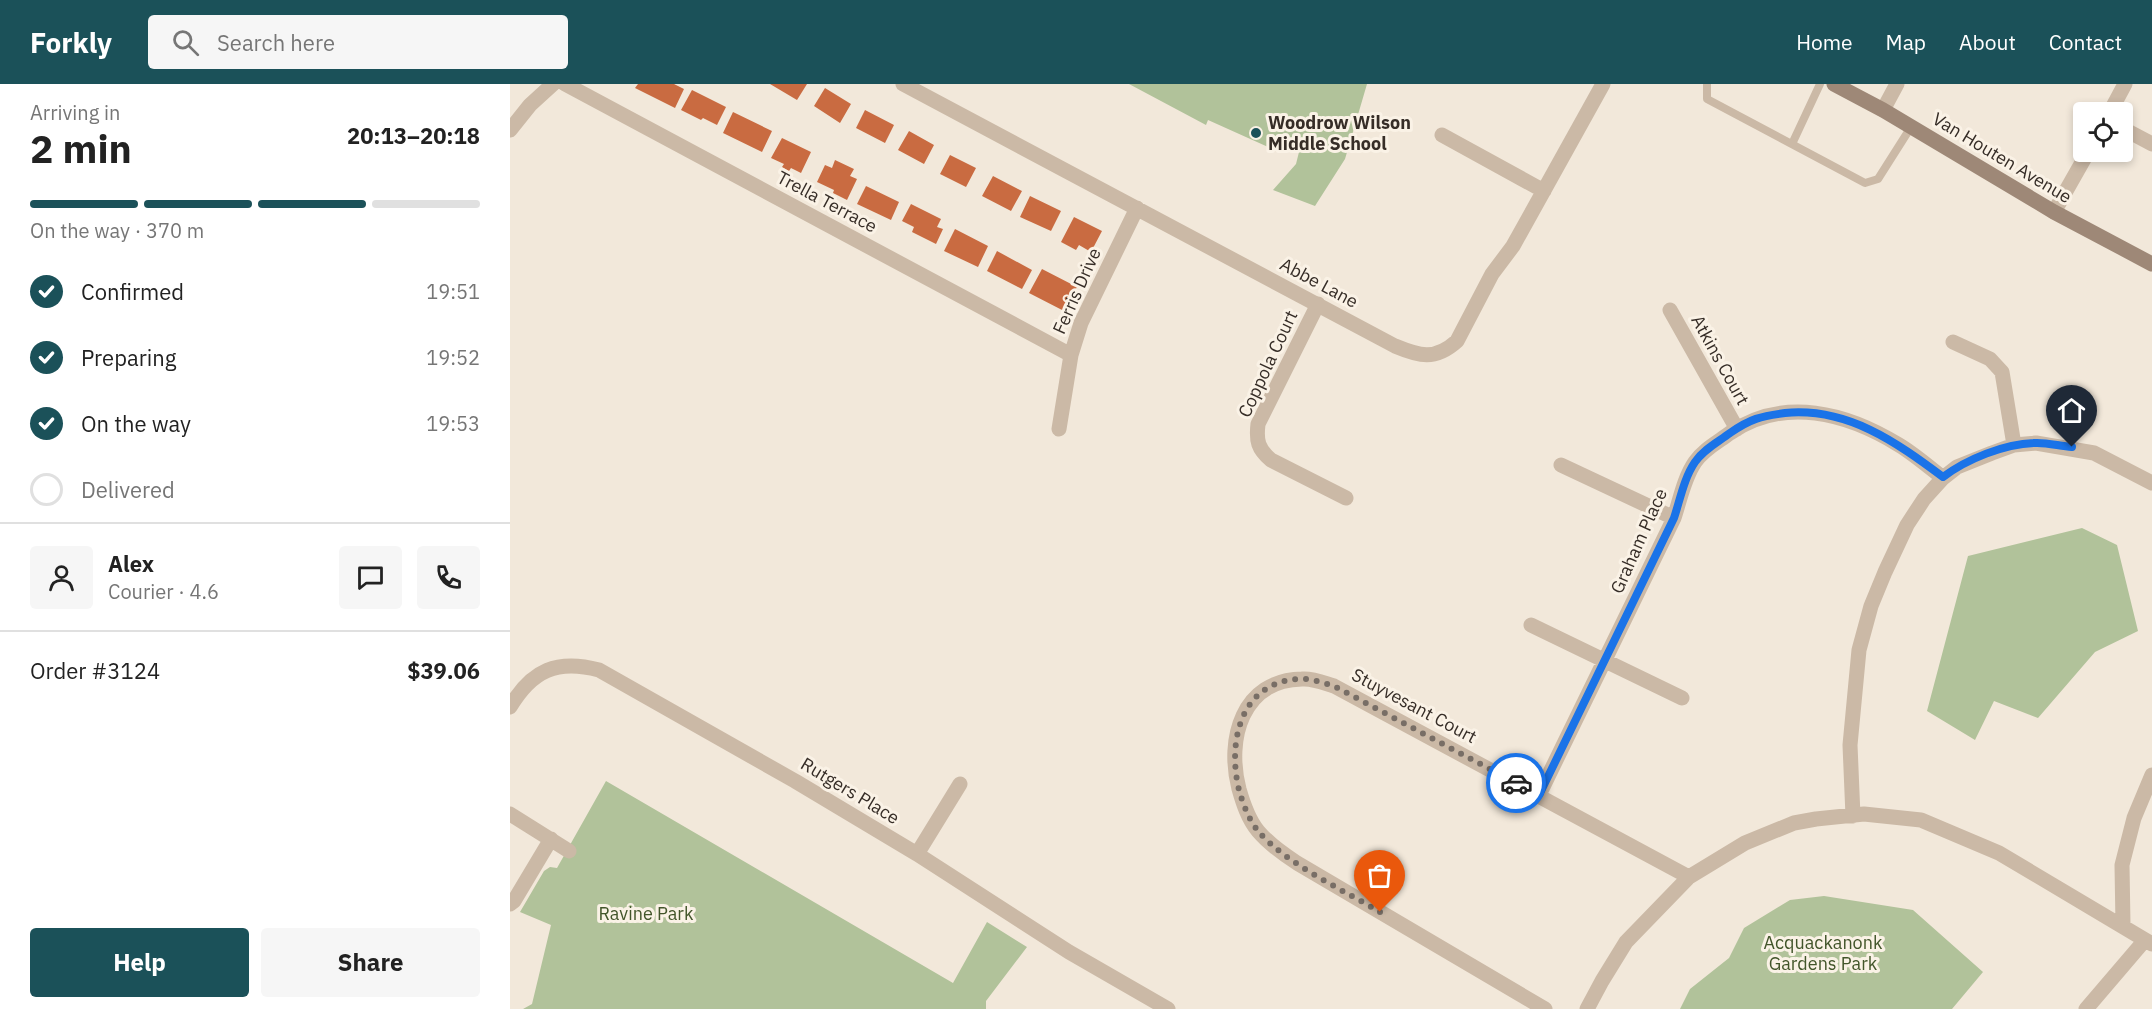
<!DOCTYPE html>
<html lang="en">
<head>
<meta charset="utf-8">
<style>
  :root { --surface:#fff; --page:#f6f6f6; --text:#222; --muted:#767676; --line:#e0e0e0; --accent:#1b5159 }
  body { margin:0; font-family:"IBM Plex Sans",sans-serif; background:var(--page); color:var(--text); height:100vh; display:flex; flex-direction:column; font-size:22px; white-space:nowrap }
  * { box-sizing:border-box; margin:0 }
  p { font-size:20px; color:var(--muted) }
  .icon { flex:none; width:33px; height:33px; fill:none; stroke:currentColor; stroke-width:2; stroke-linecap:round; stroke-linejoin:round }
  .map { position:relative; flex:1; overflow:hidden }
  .details { display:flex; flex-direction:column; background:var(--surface); width:510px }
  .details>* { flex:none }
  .tools { position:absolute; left:1563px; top:18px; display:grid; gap:12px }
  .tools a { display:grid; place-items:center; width:60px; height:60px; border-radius:6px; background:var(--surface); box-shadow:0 3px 9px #0003; font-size:30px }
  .pin { position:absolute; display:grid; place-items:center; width:51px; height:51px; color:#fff; margin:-62px -26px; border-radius:50% 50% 50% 0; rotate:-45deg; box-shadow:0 0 6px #0007 }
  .pin .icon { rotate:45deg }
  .courier { position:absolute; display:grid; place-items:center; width:60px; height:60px; margin:-30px; border:4px solid #1a73e8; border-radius:50%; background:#fff; color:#222; box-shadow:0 2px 8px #0007 }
  .head em { font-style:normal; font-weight:800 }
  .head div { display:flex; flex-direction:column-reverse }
  .head { display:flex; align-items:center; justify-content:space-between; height:102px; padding:0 30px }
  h1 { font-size:39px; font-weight:800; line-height:45px }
  .bar { display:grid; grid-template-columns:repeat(4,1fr); gap:9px 6px; align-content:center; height:72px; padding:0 30px }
  .bar i { height:8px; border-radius:4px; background:var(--line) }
  .bar .selected { background:var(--accent) }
  .bar p { grid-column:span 4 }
  .line { display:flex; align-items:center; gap:15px; padding:0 30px; border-top:2px solid var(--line) }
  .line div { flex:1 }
  .round { display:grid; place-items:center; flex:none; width:63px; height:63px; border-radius:6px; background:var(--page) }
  ol { padding:0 30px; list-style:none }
  li { display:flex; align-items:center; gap:18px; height:66px }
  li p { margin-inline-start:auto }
  li .icon { padding:6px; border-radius:50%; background:var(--accent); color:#fff; stroke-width:4 }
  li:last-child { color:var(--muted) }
  li i { width:33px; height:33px; border:3px solid var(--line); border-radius:50% }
  .primary-button { display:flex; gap:12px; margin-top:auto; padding:12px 30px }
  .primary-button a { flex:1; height:69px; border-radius:6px; background:var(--accent); color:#fff; font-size:24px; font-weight:800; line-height:69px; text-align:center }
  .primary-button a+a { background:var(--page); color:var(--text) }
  header { display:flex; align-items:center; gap:36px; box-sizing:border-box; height:84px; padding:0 30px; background:var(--accent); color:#fff }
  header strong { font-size:28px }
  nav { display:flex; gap:33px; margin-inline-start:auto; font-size:21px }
  .search { width:420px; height:54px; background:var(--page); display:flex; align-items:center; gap:15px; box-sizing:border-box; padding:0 21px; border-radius:6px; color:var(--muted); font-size:22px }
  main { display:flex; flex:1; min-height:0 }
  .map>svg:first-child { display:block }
</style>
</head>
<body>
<header>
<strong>Forkly</strong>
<div class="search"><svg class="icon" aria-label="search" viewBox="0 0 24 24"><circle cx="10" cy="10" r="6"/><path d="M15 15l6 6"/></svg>Search here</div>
<nav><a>Home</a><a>Map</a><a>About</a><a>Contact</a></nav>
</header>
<main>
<section class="details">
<div class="head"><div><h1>2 min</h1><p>Arriving in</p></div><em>20:13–20:18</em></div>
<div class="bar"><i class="selected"></i><i class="selected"></i><i class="selected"></i><i></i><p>On the way · 370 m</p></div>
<ol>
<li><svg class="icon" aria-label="check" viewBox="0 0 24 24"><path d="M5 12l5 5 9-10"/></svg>Confirmed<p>19:51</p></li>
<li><svg class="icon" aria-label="check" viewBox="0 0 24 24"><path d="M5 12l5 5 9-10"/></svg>Preparing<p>19:52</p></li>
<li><svg class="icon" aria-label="check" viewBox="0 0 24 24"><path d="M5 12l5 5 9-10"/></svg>On the way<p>19:53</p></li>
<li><i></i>Delivered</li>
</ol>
<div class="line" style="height:108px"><a class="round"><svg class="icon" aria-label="person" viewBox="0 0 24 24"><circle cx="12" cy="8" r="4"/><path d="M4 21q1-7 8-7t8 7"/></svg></a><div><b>Alex</b><p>Courier · 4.6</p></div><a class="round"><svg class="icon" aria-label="chat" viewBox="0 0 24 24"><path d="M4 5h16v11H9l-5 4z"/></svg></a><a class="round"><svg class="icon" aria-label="phone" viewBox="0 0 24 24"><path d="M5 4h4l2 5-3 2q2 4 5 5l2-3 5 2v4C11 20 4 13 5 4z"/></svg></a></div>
<div class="line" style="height:78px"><div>Order #3124</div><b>$39.06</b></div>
<div class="primary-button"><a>Help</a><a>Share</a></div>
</section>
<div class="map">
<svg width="1642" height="925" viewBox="0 0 1642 925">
  <rect width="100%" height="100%" fill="#f2e8da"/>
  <path fill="#b1c29a" d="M619,0h238l-22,75 -30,47 -42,-16 23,-26 5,-20 -22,8 -71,-32 -2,5z
    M1572,444l35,17 21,86 -43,21 -57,66 -44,-17 -19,39 -48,-29 41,-155z
    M96,697l347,202 34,-61 40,25 -41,54v8h-463l9,-5 19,-79 -31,-13 24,-41 6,-4 7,1z
    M1314,812l89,14 70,62 -31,37h-272l10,-20 39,-31 15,-30 46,-28z"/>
  <path fill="#c96b41" d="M128,0h36l10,5 -9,19 -40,-20z
    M260,0h37l-10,16z
    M315,4l26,16 -11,19 -26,-17z
    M182,6l34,17 -9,18 -14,-7 -2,2 -20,-10z
    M355,26l29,15 -9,18 -29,-15z
    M223,28l39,19 -10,21 -39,-19z
    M399,47l25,14 -10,19 -26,-14z
    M272,54l29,14 -10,21 -10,-5 -2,3 -7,-4 2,-3 -13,-6z
    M440,71l26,13 -10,19 -26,-13z
    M325,76l19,9 -4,7 7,3 -10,21 -14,-7 1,-3 -17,-8 8,-17 7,3z
    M483,92l29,15 -11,20 -29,-15z
    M356,102l33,16 -8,18 -34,-16z
    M520,112l31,15 -10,20 -31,-14z
    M401,120l30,15 -4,8 6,2 -7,15 -24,-12 2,-5 -12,-6z
    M564,133l28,14 -11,21 -12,-7 -3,5 -15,-8z
    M445,145l33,17 -10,21 -34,-16z
    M487,167l35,19 -10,19 -35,-18z
    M532,185l35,18 -13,24 -35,-18z"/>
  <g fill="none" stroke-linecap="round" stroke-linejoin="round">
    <path stroke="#cbb9a6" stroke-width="8" d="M1197,0v15l158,84 13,-4 33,-52
      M1282,60l28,-60"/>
    <path stroke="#cbb9a6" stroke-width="15" d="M55,0l506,271
      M393,0l492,262c24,10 40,15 62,-5l35,-67 21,-28 90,-162
      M1373,26l14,-26
      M1600,28l15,-28
      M1612,44l30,16
      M0,46l20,-25 23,-21
      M932,51l102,56
      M1544,128l34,-60
      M808,220l-60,120c-2,17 0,25 13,36l75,38
      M1160,226l67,119
      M1443,258l37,17 12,13 12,73
      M549,345l12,-74 10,-32 56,-115
      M1051,381l113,53
      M1021,541l151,73
      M0,623c22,-37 47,-48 89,-37l196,111 122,73 152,98 99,57
      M1029,711l135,-277c6,-18 10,-40 21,-56 9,-13 23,-20 35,-29 54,-37 117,-20 169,12 15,9 30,22 44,33
      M0,730l59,37
      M1343,732l-3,-71 9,-95 12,-44 14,-34 22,-47 17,-26 19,-21 14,-11 35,-14 22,-8 22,-2 58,10 58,30
      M407,770l43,-70
      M0,820l4,-3 37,-62
      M1613,841l-1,-60 12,-47 18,-43
      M1035,925l-248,-146c-14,-9 -28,-19 -39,-32 -10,-12 -15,-28 -19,-42 -13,-50 3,-109 63,-110 11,-1 22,4 32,7l355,191
      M1077,925l15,-28 24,-39 63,-65 56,-34 49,-20 22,-4 48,-5 57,6 78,33 153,91
      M1576,925l59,-69"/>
    <path stroke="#9e8877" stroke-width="15" d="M1324,0l49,26 171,102 98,52"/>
  </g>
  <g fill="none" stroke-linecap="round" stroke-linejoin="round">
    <path stroke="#786e66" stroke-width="6" stroke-dasharray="0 10.8" d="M870,828c-37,-22 -95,-49 -122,-81 -9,-11 -15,-27 -19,-41 -12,-49 2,-111 64,-111 10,0 21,4 31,7l182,97"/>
    <path stroke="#1a73e8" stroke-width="8" d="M1006,699l23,12 135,-277c6,-18 10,-40 21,-56 9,-13 23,-20 35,-29 20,-14 31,-17 55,-20 62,-6 111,29 158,64 24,-18 61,-33 91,-34 12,-1 25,3 38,4"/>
  </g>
  <circle fill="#1b5159" stroke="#faf2e6" stroke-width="2" cx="746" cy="49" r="6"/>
  <g text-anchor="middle" stroke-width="6" stroke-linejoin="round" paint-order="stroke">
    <g font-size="18" font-weight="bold" fill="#362d27" stroke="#faf2e6" text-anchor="start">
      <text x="758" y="45">Woodrow Wilson<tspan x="758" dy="21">Middle School</tspan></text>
    </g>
    <g font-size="18" fill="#362d27" stroke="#faf2e6">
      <text transform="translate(1492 74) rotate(31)" y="6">Van Houten Avenue</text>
      <text transform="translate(317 118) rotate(28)" y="6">Trella Terrace</text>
      <text transform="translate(809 199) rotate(28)" y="6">Abbe Lane</text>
      <text transform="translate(567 207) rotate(-66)" y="6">Ferris Drive</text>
      <text transform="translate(1210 276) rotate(61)" y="6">Atkins Court</text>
      <text transform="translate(758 280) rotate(-65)" y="6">Coppola Court</text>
      <text transform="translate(1129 457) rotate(-66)" y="6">Graham Place</text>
      <text transform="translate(904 622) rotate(28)" y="6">Stuyvesant Court</text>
      <text transform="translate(340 707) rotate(31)" y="6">Rutgers Place</text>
    </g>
    <g font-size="18" fill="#42552a" stroke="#faf2e6">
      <text x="136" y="836">Ravine Park</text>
      <text x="1313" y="865">Acquackanonk<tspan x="1313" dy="21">Gardens Park</tspan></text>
    </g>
  </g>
</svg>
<div class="tools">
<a><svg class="icon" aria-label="locate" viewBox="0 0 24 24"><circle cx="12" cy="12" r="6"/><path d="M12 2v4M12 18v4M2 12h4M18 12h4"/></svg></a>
</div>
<div class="pin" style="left:870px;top:828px;background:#ea580c"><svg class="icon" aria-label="bag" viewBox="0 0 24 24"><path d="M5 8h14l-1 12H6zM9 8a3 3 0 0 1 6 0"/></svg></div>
<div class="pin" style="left:1562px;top:363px;background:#1f2937"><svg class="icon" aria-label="home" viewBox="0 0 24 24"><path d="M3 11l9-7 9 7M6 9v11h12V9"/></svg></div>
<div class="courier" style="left:1006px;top:699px"><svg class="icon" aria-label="car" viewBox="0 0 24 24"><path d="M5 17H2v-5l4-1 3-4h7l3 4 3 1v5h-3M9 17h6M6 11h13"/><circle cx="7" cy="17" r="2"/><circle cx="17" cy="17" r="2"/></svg></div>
</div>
</main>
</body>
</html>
